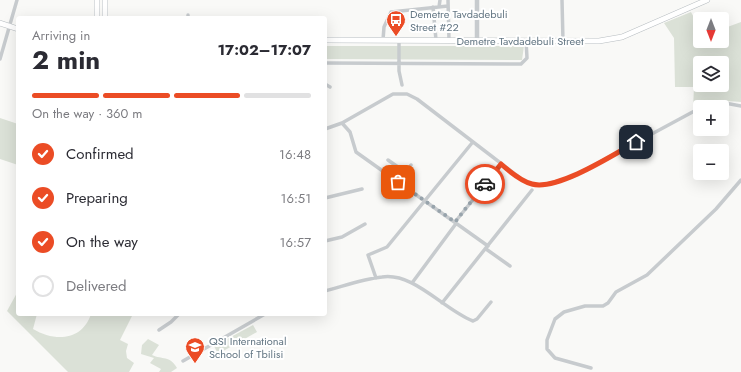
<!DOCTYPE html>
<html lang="en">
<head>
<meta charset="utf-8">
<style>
  :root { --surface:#fff; --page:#f2f2f3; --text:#2b2b33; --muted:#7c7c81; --line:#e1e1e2; --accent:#eb4c25 }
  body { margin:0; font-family:Jost,sans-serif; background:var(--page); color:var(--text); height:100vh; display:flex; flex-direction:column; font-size:15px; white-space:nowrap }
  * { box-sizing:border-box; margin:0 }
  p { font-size:13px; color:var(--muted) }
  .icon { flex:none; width:22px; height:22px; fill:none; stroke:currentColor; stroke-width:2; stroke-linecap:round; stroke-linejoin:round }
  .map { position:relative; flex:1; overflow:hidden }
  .details { position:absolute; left:16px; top:16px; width:311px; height:300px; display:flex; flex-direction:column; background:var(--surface); border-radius:4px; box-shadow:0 4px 16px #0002 }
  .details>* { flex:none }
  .needle { width:26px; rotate:180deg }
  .fabs { position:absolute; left:693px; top:12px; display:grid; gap:8px }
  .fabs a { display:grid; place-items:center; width:36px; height:36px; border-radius:4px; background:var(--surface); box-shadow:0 4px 16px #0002; font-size:20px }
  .pin { position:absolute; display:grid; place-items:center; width:34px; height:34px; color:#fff; margin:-17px; border-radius:8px; box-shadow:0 2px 6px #0006 }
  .courier { position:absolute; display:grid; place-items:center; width:40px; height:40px; margin:-20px; border:3px solid #eb4c25; border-radius:50%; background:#fff; color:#222; box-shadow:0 1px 5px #0007 }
  .headline em { font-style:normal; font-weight:700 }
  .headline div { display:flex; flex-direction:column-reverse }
  .headline { display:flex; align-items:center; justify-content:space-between; height:68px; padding:0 16px }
  h1 { font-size:26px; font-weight:700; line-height:30px }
  .bar { display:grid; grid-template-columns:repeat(4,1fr); gap:6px 4px; align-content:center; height:48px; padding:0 16px }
  .bar i { height:5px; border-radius:3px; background:var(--line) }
  .bar .active { background:var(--accent) }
  .bar p { grid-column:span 4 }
  ol { padding:0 16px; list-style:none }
  li { display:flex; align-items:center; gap:12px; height:44px }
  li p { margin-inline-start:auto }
  li .icon { padding:4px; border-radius:50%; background:var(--accent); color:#fff; stroke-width:4 }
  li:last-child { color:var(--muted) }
  li i { width:22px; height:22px; border:2px solid var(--line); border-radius:50% }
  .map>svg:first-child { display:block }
</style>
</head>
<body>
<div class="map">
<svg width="741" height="372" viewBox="0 0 741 372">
  <rect width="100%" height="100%" fill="#f9f9f7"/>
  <path fill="#dbe1d7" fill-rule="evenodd" d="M691,12l9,17v12h22v-12l19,-7v80c-18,-2 -31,0 -48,7l1,-22h-19l-1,-49 -10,-15zM700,63h22v22h-22z
    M325,46h199l-2,14 -197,-1z
    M0,118l18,6v41l-18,-6z
    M18,291v23h19l-4,15c22,13 49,12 58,-15h42l-13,26 8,4 -2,7 1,7 7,5 -5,9h-61l-61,-61z
    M253,325l4,7 -39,22 -4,-8z
    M148,339l11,6 -7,10c10,5 18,0 25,13l-6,4h-12l2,-3 -11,-6 4,-5 -13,-4 1,-9z"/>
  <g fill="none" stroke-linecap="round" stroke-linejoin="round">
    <g stroke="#b7bdc1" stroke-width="6">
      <path id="secondary" d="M97,0v18
        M105,0v18
        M0,23l18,6
        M325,40l274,1 23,-4 85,-37"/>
    </g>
    <path stroke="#c7cbce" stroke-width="3.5" d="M448,0l1,40
      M562,0l1,41
      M433,7l3,33
      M439,7l1,-7
      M188,15v3
      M383,40l1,-13 7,-15 57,-6
      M399,40v31l3,14
      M0,59l17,-59
      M325,63l196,1 6,-6 -1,-18
      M325,84l5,3
      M703,107l22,-4 16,3
      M342,123l8,9 6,20 132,94
      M325,129l17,-6 51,-29h14l10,5 107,82 9,4h11l28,-8 128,-69
      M388,160l17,12
      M398,182l13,-17
      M325,198l37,-9
      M455,222l46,-57
      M325,241l17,-4 23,-13
      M486,249l24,17
      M376,278l-8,-23 19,-8 85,-104
      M412,283l43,-58
      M325,291c19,-5 38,-12 57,-14 32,-5 62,33 91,44l4,-2 14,-17
      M442,303l90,-113
      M159,330l12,-8 8,-8
      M183,361l82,-47
      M591,368l-36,-10 -8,-9v-9l8,-21 9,-7 21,-6h18l5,-3 8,-11 31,-17 69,-66 25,-29"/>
    <path stroke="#c7cbce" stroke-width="4.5" d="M477,40v-40"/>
    <use href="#secondary" stroke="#fff" stroke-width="5"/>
  </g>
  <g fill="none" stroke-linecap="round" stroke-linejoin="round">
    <path stroke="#98a4ac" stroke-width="4" stroke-dasharray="0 7.2" d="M398,182l57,40 30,-38"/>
    <path stroke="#eb4c25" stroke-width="5" d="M485,184l16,-20c9,8 20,17 31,20 25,7 81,-29 104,-42"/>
  </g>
  <defs>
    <g id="bus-pin" transform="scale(1)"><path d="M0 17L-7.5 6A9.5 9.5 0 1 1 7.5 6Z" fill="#eb4c25" stroke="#fff"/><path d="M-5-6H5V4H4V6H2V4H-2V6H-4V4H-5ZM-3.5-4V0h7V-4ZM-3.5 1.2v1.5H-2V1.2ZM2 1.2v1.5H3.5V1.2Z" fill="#fff"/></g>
    <g id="school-pin" transform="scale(1)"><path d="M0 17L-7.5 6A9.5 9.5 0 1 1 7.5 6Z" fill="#eb4c25" stroke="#fff"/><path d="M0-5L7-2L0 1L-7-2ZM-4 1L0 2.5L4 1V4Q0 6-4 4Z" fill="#fff"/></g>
  </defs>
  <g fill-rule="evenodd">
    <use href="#bus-pin" x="396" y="20"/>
    <use href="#school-pin" x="195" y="347"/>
  </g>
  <g text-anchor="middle" stroke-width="4" stroke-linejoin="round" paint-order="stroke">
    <g font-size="11" fill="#637683" stroke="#fff" text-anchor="start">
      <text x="410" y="18">Demetre Tavdadebuli<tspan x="410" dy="13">Street #22</tspan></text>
      <text x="209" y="345">QSI International<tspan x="209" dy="13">School of Tbilisi</tspan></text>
    </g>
    <g font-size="11" fill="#637683" stroke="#fff">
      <text x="520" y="45">Demetre Tavdadebuli Street</text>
    </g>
  </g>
</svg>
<div class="fabs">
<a><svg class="needle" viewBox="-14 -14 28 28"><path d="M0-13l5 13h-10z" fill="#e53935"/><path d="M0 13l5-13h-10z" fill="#7c7c81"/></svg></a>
<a><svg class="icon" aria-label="layers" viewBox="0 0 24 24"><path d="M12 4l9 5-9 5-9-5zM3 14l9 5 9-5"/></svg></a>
<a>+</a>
<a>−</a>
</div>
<div class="pin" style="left:398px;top:182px;background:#ea580c"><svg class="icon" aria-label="bag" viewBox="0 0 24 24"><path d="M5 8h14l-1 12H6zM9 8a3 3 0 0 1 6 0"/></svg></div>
<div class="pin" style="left:636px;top:142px;background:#1f2937"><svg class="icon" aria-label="home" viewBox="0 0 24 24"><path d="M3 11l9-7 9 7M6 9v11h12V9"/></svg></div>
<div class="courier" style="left:485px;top:184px"><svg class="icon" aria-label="car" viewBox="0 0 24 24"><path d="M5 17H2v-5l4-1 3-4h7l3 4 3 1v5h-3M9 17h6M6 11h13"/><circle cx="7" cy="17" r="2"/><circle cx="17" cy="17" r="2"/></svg></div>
<section class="details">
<div class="headline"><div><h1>2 min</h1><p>Arriving in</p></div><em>17:02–17:07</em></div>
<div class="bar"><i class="active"></i><i class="active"></i><i class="active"></i><i></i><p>On the way · 360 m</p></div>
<ol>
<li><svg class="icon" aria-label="check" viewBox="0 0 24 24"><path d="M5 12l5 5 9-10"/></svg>Confirmed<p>16:48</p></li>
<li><svg class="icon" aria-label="check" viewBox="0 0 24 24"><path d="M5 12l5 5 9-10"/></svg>Preparing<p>16:51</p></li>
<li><svg class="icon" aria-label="check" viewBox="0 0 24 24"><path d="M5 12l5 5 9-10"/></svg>On the way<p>16:57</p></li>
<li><i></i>Delivered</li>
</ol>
</section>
</div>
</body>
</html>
